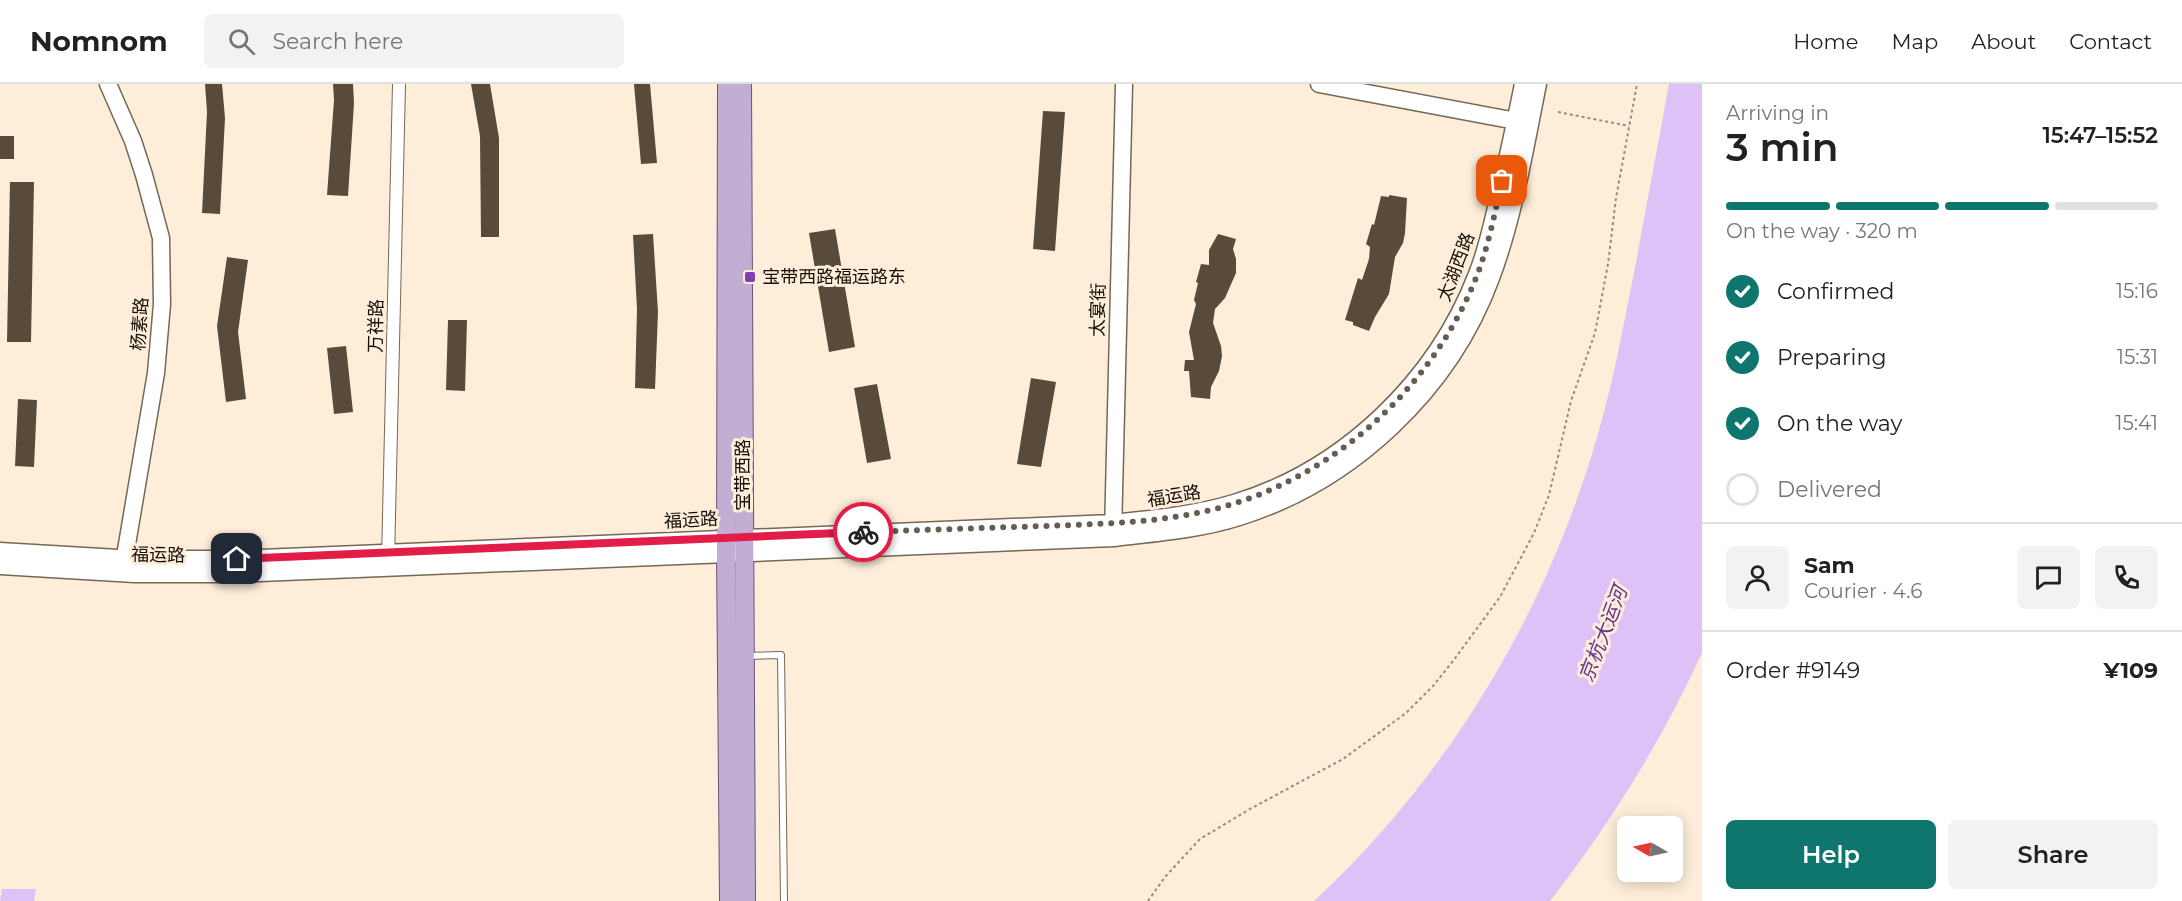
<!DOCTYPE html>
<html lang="en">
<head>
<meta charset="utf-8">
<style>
  :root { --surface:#fff; --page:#f2f2f2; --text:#202124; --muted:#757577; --line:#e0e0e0; --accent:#0f766e }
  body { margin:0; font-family:Montserrat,"Noto Sans SC",sans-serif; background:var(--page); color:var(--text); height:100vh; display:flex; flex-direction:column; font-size:22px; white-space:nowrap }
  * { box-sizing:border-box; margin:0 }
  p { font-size:20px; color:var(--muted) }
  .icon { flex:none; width:33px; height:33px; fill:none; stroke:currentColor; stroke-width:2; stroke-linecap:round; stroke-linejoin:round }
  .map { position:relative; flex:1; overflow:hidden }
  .panel { display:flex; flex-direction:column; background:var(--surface); width:480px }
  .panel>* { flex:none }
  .needle { width:39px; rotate:279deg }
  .fabs { position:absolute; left:1617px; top:732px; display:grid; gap:12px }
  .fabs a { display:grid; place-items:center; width:66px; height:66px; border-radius:9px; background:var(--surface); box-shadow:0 3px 15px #0003; font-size:30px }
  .pin { position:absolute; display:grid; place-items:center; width:51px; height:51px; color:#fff; margin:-26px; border-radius:12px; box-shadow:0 3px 9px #0006 }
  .courier { position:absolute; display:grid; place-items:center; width:60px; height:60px; margin:-30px; border:4px solid #e11d48; border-radius:50%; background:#fff; color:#222; box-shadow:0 2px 8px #0007 }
  .head em { font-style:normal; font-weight:600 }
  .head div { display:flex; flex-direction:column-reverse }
  .head { display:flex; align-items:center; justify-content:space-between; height:102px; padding:0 24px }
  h1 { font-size:39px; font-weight:600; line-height:45px }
  .bar { display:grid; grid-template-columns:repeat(4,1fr); gap:9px 6px; align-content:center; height:72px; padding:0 24px }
  .bar i { height:8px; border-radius:4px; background:var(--line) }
  .bar .current { background:var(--accent) }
  .bar p { grid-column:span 4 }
  .line { display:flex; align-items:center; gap:15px; padding:0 24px; border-top:2px solid var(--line) }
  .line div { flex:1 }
  .round { display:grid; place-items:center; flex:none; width:63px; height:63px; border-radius:9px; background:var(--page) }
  ol { padding:0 24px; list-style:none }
  li { display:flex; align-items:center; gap:18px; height:66px }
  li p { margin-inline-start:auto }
  li .icon { padding:6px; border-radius:50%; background:var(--accent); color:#fff; stroke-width:4 }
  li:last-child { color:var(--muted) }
  li i { width:33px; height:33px; border:3px solid var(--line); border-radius:50% }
  .primary-button { display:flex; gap:12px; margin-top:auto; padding:12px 24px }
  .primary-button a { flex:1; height:69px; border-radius:9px; background:var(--accent); color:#fff; font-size:24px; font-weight:600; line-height:69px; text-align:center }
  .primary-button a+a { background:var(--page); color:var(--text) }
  header { display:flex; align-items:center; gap:36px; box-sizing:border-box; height:84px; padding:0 30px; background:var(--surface); border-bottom:2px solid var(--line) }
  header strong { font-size:28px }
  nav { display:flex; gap:33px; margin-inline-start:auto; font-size:21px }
  .search { width:420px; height:54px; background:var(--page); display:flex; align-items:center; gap:15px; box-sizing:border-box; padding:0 21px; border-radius:9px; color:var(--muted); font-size:22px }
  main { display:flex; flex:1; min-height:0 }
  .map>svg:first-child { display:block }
</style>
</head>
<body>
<header>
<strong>Nomnom</strong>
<div class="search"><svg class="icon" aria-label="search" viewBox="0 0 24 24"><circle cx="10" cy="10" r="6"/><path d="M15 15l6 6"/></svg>Search here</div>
<nav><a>Home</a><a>Map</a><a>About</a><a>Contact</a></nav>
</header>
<main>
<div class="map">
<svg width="1702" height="817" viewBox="0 0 1702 817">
  <rect width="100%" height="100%" fill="#fdedd9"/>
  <path fill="#dec2f7" d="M1669,0h33v569c-41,89 -92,171 -152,248h-236c140,-129 242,-305 290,-489 13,-48 21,-96 31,-144 11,-61 23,-123 34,-184z
    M2,805h34l-2,12h-34z"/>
  <path fill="#584b3a" d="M205,0h17l3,34 -5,96 -18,-1 5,-101z
    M333,0h20l1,19 -6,93 -21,-1 7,-95z
    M471,0h19l9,54v99h-18l-1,-101z
    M634,0h16l7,79 -16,1z
    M1043,27l22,1 -10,139 -22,-2z
    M0,52h14v23h-14z
    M10,98h24l-3,160h-24z
    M1389,111l18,3 -2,35 -2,10 -8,14 -6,37 -14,23 -6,14 -16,-6v-3l-8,-2 13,-42 4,2 7,-21 1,-12 -4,-3 6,-20 2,1 7,-29 8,1z
    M835,145l20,118 -26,5 -20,-119z
    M653,150l5,78 -3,77 -20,-1 2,-79 -4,-74z
    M1218,150l18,5 -3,10 3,10v14l-11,25 -10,11 -2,14 8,23 1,10 -3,15 -8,16 -1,12 -19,-2 -2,-26h-5l1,-11h9l-5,-28 7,-28 -2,-4 4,-17 -2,-1 5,-18 8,1v-15z
    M227,173l21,3 -10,72 8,67 -20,3 -9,-76z
    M448,236h19l-2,71 -19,-1z
    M346,262l7,66 -19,2 -7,-66z
    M1031,294l25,4 -15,85 -24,-3z
    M877,300l14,75 -24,4 -13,-75z
    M18,315l19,1 -3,67 -19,-1z"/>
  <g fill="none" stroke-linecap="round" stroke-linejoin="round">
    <g stroke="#756856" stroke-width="8">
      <path id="lane" d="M746,572l35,-1 3,246"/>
    </g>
    <g stroke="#756856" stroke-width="14">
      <path id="street" d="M388,476l11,-476"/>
    </g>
    <g stroke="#756856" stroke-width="19">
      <path id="secondary" d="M108,0l25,57 11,34 17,63 1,66 -6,69 -33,195
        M1319,0l207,39
        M1113,450l11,-450
        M0,467l135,8h102l875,-36c41,-4 82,-8 122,-20 110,-33 202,-122 243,-229 11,-27 16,-55 23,-83 8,-36 16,-71 23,-107
        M0,482l134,8h104l876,-36c42,-5 84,-8 125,-21 113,-35 211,-127 252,-239 23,-61 34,-130 47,-194"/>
    </g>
    <g stroke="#6b5379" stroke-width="20">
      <path id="primary" d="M727,0l-1,469 3,348
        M742,0l4,817"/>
    </g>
    <path stroke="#968b7d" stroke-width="2" stroke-dasharray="3 3" stroke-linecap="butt" d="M1558,28l71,14
      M1148,817l17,-24 35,-38 50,-30 93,-50 63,-46 27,-27 20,-25 47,-64 34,-64 15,-38 22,-94 24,-68 13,-69 8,-66 21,-114"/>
    <use href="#lane" stroke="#fff" stroke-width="6"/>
    <use href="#street" stroke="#fff" stroke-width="12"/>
    <use href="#secondary" stroke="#fff" stroke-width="16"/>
    <use href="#primary" stroke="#c2add3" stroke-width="18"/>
  </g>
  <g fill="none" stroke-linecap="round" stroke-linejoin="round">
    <path stroke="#665d52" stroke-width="6" stroke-dasharray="0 10.8" d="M863,448c60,-2 120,-4 181,-6 57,-2 115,-3 171,-17 118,-30 219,-122 263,-236 11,-30 17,-61 24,-92"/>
    <path stroke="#e11d48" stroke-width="8" d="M237,475l626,-27"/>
  </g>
  <rect fill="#833eb2" stroke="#fdedd9" stroke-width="2" x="744" y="187" width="12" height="12" rx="3"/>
  <g text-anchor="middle" stroke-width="6" stroke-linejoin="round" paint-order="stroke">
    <g font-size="18" fill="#151009" stroke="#fdedd9">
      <text transform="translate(1456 183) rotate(-69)" y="6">太湖西路</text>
      <text transform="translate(1098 226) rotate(-89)" y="6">太宴街</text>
      <text transform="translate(140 240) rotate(-86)" y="6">杨素路</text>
      <text transform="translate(376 242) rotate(-89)" y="6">万祥路</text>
      <text transform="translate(743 391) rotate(-90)" y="6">宝带西路</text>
      <text transform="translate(1174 412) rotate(-9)" y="6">福运路</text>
      <text transform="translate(691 436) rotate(-3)" y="6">福运路</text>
      <text transform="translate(158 471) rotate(1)" y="6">福运路</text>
    </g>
    <g font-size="18" fill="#151009" stroke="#fdedd9" text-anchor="start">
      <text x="762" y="199">宝带西路福运路东</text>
    </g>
    <g font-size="20" font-style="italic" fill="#6c3094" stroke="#fdedd9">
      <text transform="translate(1603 550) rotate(-69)" y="7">京杭大运河</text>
    </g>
  </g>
</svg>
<div class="fabs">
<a><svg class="needle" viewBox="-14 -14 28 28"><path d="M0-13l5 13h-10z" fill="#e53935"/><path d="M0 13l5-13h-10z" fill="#757577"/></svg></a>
</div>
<div class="pin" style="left:1502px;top:97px;background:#ea580c"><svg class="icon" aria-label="bag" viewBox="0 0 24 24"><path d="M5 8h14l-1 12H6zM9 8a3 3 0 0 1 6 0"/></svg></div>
<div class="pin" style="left:237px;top:475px;background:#1f2937"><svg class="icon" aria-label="home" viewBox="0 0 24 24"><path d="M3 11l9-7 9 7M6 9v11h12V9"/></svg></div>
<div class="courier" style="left:863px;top:448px"><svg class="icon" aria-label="bike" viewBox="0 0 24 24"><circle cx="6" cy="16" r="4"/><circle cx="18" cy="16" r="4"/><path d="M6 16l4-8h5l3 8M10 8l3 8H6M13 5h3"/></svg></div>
</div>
<section class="panel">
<div class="head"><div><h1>3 min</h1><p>Arriving in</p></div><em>15:47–15:52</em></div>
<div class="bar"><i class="current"></i><i class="current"></i><i class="current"></i><i></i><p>On the way · 320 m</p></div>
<ol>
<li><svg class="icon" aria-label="check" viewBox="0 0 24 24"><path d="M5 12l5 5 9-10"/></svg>Confirmed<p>15:16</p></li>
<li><svg class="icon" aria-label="check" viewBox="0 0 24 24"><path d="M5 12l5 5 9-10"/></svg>Preparing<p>15:31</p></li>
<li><svg class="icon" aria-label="check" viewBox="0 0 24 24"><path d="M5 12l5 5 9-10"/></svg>On the way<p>15:41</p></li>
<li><i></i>Delivered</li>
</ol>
<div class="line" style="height:108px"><a class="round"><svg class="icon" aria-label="person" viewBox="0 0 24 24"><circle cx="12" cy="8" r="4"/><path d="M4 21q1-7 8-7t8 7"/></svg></a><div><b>Sam</b><p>Courier · 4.6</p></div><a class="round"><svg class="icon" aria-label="chat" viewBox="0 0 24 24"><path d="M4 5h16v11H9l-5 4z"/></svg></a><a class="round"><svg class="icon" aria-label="phone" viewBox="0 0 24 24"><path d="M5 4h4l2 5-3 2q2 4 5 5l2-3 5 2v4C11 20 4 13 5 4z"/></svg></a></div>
<div class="line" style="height:78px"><div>Order #9149</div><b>¥109</b></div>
<div class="primary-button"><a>Help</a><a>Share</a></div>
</section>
</main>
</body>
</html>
